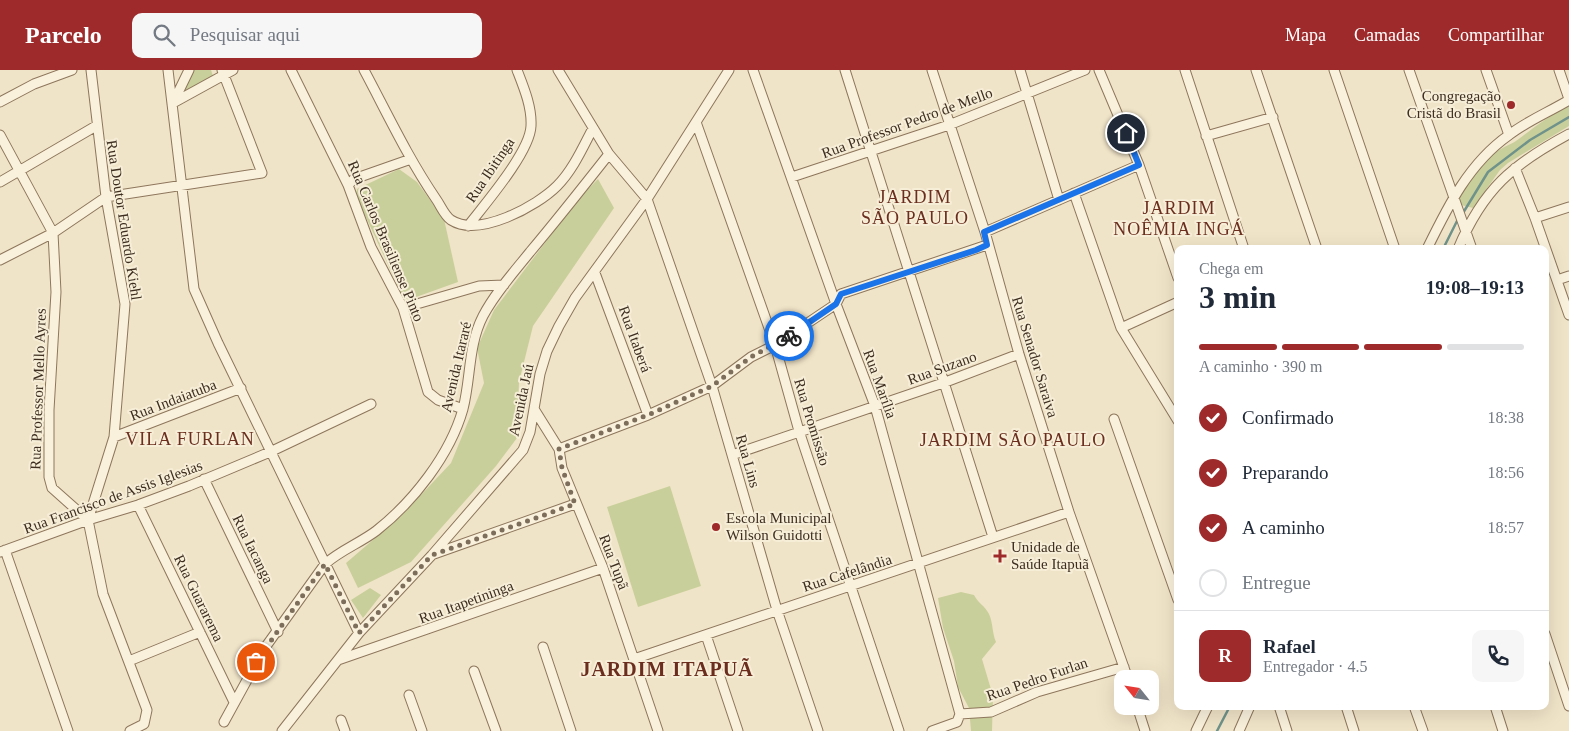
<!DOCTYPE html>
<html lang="pt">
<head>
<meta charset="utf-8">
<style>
  :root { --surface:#fff; --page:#f6f6f7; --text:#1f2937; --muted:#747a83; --line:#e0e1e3; --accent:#9e2a2b }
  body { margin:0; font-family:"Times New Roman",serif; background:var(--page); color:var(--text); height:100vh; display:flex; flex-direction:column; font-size:19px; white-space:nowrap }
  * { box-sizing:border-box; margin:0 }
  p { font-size:16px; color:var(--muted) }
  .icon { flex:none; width:28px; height:28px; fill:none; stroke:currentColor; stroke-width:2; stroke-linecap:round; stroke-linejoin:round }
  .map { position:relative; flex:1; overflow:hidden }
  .panel { position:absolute; left:1174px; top:175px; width:375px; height:465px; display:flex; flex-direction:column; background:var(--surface); border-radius:10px; box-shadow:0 5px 20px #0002 }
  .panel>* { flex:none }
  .needle { width:32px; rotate:300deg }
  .fabs { position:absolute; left:1114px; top:600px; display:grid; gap:10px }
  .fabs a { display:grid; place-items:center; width:45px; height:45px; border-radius:10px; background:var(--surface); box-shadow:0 5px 20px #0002; font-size:25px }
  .pin { position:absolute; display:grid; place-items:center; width:42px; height:42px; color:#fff; margin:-21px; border:2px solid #fff; border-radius:50%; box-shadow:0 1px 5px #0007 }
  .courier { position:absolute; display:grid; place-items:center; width:50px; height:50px; margin:-25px; border:4px solid #1a73e8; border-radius:50%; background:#fff; color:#222; box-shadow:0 1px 6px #0007 }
  .summary em { font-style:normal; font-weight:700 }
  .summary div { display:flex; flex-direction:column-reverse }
  .summary { display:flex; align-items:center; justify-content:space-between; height:85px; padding:0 25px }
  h1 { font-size:32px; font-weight:700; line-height:38px }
  .bar { display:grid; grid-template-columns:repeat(4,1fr); gap:8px 5px; align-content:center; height:60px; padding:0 25px }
  .bar i { height:6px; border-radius:4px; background:var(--line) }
  .bar .active { background:var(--accent) }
  .bar p { grid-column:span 4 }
  .line { display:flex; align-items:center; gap:12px; padding:0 25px; border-top:1px solid var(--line) }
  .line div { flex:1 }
  .round { display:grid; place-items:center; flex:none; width:52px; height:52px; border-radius:10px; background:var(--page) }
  ol { padding:0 25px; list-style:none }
  li { display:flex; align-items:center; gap:15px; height:55px }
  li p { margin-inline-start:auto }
  li .icon { padding:5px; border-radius:50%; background:var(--accent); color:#fff; stroke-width:4 }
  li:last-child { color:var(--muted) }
  li i { width:28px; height:28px; border:2px solid var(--line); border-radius:50% }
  header { display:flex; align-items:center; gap:30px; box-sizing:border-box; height:70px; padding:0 25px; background:var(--accent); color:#fff }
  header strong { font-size:24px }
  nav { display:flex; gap:28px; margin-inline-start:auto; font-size:18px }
  .search { width:350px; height:45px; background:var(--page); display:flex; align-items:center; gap:12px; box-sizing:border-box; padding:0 18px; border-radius:10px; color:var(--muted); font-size:19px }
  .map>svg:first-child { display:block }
</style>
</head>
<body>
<header>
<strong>Parcelo</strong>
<div class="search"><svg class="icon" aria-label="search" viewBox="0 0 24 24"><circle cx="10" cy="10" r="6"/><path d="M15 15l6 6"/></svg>Pesquisar aqui</div>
<nav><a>Mapa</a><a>Camadas</a><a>Compartilhar</a></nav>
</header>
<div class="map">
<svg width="1569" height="661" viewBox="0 0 1569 661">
  <rect width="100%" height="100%" fill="#f0e4c8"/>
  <path fill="#c9cf9b" d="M192,0h19l2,6 -32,17z
    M1569,36v20l-61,37 -8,7 -27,38 -12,-3 -4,-6c7,-13 28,-38 39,-47 8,-6 17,-8 24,-14 16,-12 31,-24 49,-32z
    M399,99l18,13 27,37 14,63 -53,19 -49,-105 1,-7z
    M598,109l16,29 -81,118 -14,56 -2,56 -21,28 -85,96 -53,26 -12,-25 56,-48 49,-52 33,-80 -7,-35 17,-38 85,-112z
    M670,416l31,100 -63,21 -31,-100z
    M370,518l11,7 -18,23 -12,-18z
    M961,522l13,3c4,8 11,11 15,19 4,8 3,19 7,28l-14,17 11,37 -1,35h-21l-2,-23 -11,-21 -4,-26 -11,-33 -5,-30z"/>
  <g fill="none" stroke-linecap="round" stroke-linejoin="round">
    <path stroke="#6f938a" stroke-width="2.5" d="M1463,143l25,-41 42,-32 39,-23
      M1443,179l15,-30
      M1217,661l13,-25"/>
    <g stroke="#8d765c" stroke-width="11">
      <path id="minor" d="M168,0l26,219 24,54 141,290
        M291,0l57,115 23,62 32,61 25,84 10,8 25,9
        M364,0c23,43 44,88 72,129 5,7 8,16 15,21 28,18 86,-14 106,-34 16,-16 26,-39 36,-58
        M558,0l51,84 38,45 65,187 65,224 41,121
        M753,0l83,234 39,102 85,308
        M845,0l148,467
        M932,0l53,162 34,122 50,158 59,167
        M1020,0l39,130
        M1099,0l40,95 39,113
        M1185,0l59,179
        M1256,0l61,179
        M1334,0l61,179
        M1409,0l63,179
        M1486,0l23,65
        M1559,0l10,29
        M0,32l34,-18 38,-14
        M173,33l60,-33
        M173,33l16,-33
        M696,52l79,223 24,86 100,300
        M0,65l53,98 3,59 -7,118v67l3,11 36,32 15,74 44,116 -3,14 -14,7
        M1206,66l67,-19
        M1515,98l20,50 34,97
        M792,107l157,-52 136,-55
        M0,112l96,-56
        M348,115l6,-6 57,-20
        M1074,123l47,135 57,93
        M1535,148l34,-11
        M468,156c17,-22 62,-74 63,-100 1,-19 -7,-38 -14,-56
        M985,162l154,-67
        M1427,179c21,-43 42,-86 82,-114 18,-14 40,-23 60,-35
        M1458,179c25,-60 55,-85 111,-115
        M0,190l53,-27 53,-36 156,-24 -40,-103
        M595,203l53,142
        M1557,210l12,-4
        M403,238l76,-22 25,-1
        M1121,258l57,-26
        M534,339l25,40 3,19 41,100 55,163
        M1114,349l64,181
        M114,367l127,-49
        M559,379l89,-34 64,-29 39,-29 24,-12 61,-41 5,-10 146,-49
        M732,385l211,-72 76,-29
        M204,409l74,153
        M138,435l96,197
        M88,450l26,-83 11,-133 -19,-107 -15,-127
        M5,480l63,181
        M0,482l88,-32 50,-15 51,-19 81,-34 101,-48
        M434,484l141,-50
        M1545,564l24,72
        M706,565l32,96
        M543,577l28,84
        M634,589l435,-147
        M338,590l265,-92
        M129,591l71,-29
        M474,601l22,60
        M409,625l13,36
        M1137,636l8,25
        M1279,636l8,25
        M1346,636l8,25
        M1414,636l9,25
        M1495,636l8,25
        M960,644l31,-2 46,-20 87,-25
        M341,650l4,11
        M224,652l40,-73 61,-85c16,-14 35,-21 51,-33 37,-29 74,-76 87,-122 8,-31 5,-64 20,-93 12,-23 31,-44 47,-64 27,-32 53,-65 79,-98
        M282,661l77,-98 73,-78 91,-105 7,-18 10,-58 7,-23 12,-25 16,-28 72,-99 82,-129
        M932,661l25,-9 3,-8
        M1196,661l12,-25
        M1239,661l11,-25"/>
    </g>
    <use href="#minor" stroke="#faf1dc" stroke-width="9"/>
  </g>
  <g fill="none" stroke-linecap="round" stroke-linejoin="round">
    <path stroke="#7c6e5b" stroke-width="5" stroke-dasharray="0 9" d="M256,592l69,-98 34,69 73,-78 143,-51 -13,-36 -3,-19 89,-34 64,-29 39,-29 38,-21"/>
    <path stroke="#1a73e8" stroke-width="6" d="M789,266l47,-32 5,-10 135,-44 11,-5 -3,-13 155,-67 -13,-32"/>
  </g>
  <g fill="#9e2a2b" stroke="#f7eed8" stroke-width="2">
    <circle cx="1511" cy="35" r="5"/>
    <circle cx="716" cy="457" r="5"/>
    <path d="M997.5 478.5h5v5h5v5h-5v5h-5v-5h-5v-5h5z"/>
  </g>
  <g text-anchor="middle" stroke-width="4" stroke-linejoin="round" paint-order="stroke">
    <g font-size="15" fill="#3d2e20" stroke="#f7eed8" text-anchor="start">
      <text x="1501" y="31" text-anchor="end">Congregação<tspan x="1501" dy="17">Cristã do Brasil</tspan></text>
      <text x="726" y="453">Escola Municipal<tspan x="726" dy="17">Wilson Guidotti</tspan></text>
      <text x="1011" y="482">Unidade de<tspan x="1011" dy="17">Saúde Itapuã</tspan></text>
    </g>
    <g font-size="15" fill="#3d2e20" stroke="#f7eed8">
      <text transform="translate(907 53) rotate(-20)" y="5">Rua Professor Pedro de Mello</text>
      <text transform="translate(490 100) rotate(-56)" y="5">Rua Ibitinga</text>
      <text transform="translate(124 150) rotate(81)" y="5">Rua Doutor Eduardo Kiehl</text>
      <text transform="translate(386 171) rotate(67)" y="5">Rua Carlos Brasiliense Pinto</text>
      <text transform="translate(635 269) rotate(70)" y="5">Rua Itaberá</text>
      <text transform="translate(1035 287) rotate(73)" y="5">Rua Senador Saraiva</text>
      <text transform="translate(456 297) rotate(-77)" y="5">Avenida Itararé</text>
      <text transform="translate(942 298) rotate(-20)" y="5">Rua Suzano</text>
      <text transform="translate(880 314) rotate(70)" y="5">Rua Marília</text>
      <text transform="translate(38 319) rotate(-88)" y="5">Rua Professor Mello Ayres</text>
      <text transform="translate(173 330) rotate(-21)" y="5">Rua Indaiatuba</text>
      <text transform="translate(521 330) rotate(-78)" y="5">Avenida Jaú</text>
      <text transform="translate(812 352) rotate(73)" y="5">Rua Promissão</text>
      <text transform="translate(748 391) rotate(74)" y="5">Rua Lins</text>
      <text transform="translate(113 427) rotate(-20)" y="5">Rua Francisco de Assis Iglesias</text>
      <text transform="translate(253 479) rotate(64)" y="5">Rua Iacanga</text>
      <text transform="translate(614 492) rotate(69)" y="5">Rua Tupã</text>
      <text transform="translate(847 503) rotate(-18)" y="5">Rua Cafelândia</text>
      <text transform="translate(199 528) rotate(64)" y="5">Rua Guararema</text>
      <text transform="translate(466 532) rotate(-20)" y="5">Rua Itapetininga</text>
      <text transform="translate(1037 609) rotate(-19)" y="5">Rua Pedro Furlan</text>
    </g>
    <g font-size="18" letter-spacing="1" fill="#6b2e1e" stroke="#f7eed8">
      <text x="915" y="133">JARDIM<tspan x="915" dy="21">SÃO PAULO</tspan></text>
      <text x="1179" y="144">JARDIM<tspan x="1179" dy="21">NOÊMIA INGÁ</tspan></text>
      <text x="190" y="375">VILA FURLAN</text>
      <text x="1013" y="376">JARDIM SÃO PAULO</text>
    </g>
    <g font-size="20" font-weight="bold" letter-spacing="1" fill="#6b2e1e" stroke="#f7eed8">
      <text x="667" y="606">JARDIM ITAPUÃ</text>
    </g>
  </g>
</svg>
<div class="fabs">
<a><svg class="needle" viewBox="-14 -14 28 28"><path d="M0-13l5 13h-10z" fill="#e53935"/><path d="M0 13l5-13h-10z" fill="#747a83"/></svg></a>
</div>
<div class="pin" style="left:256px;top:592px;background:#ea580c"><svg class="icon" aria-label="bag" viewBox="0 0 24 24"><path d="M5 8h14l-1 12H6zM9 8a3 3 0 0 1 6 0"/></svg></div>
<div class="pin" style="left:1126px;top:63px;background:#1f2937"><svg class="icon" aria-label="home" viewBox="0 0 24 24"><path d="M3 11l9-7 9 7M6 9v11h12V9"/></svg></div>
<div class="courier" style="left:789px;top:266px"><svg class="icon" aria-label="bike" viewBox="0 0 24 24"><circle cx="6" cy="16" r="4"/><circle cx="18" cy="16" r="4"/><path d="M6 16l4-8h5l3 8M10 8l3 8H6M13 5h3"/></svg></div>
<section class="panel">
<div class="summary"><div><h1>3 min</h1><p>Chega em</p></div><em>19:08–19:13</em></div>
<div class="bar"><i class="active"></i><i class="active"></i><i class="active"></i><i></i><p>A caminho · 390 m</p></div>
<ol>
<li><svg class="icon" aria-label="check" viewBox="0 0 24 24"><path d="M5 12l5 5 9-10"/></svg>Confirmado<p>18:38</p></li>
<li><svg class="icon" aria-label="check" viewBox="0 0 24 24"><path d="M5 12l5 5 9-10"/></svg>Preparando<p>18:56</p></li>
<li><svg class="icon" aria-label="check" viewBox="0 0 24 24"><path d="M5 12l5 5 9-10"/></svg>A caminho<p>18:57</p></li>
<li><i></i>Entregue</li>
</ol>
<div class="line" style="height:90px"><b class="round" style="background:var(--accent);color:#fff">R</b><div><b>Rafael</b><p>Entregador · 4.5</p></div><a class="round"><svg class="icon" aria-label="phone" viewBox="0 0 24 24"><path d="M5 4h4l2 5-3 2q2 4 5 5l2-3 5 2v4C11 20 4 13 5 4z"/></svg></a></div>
</section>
</div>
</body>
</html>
